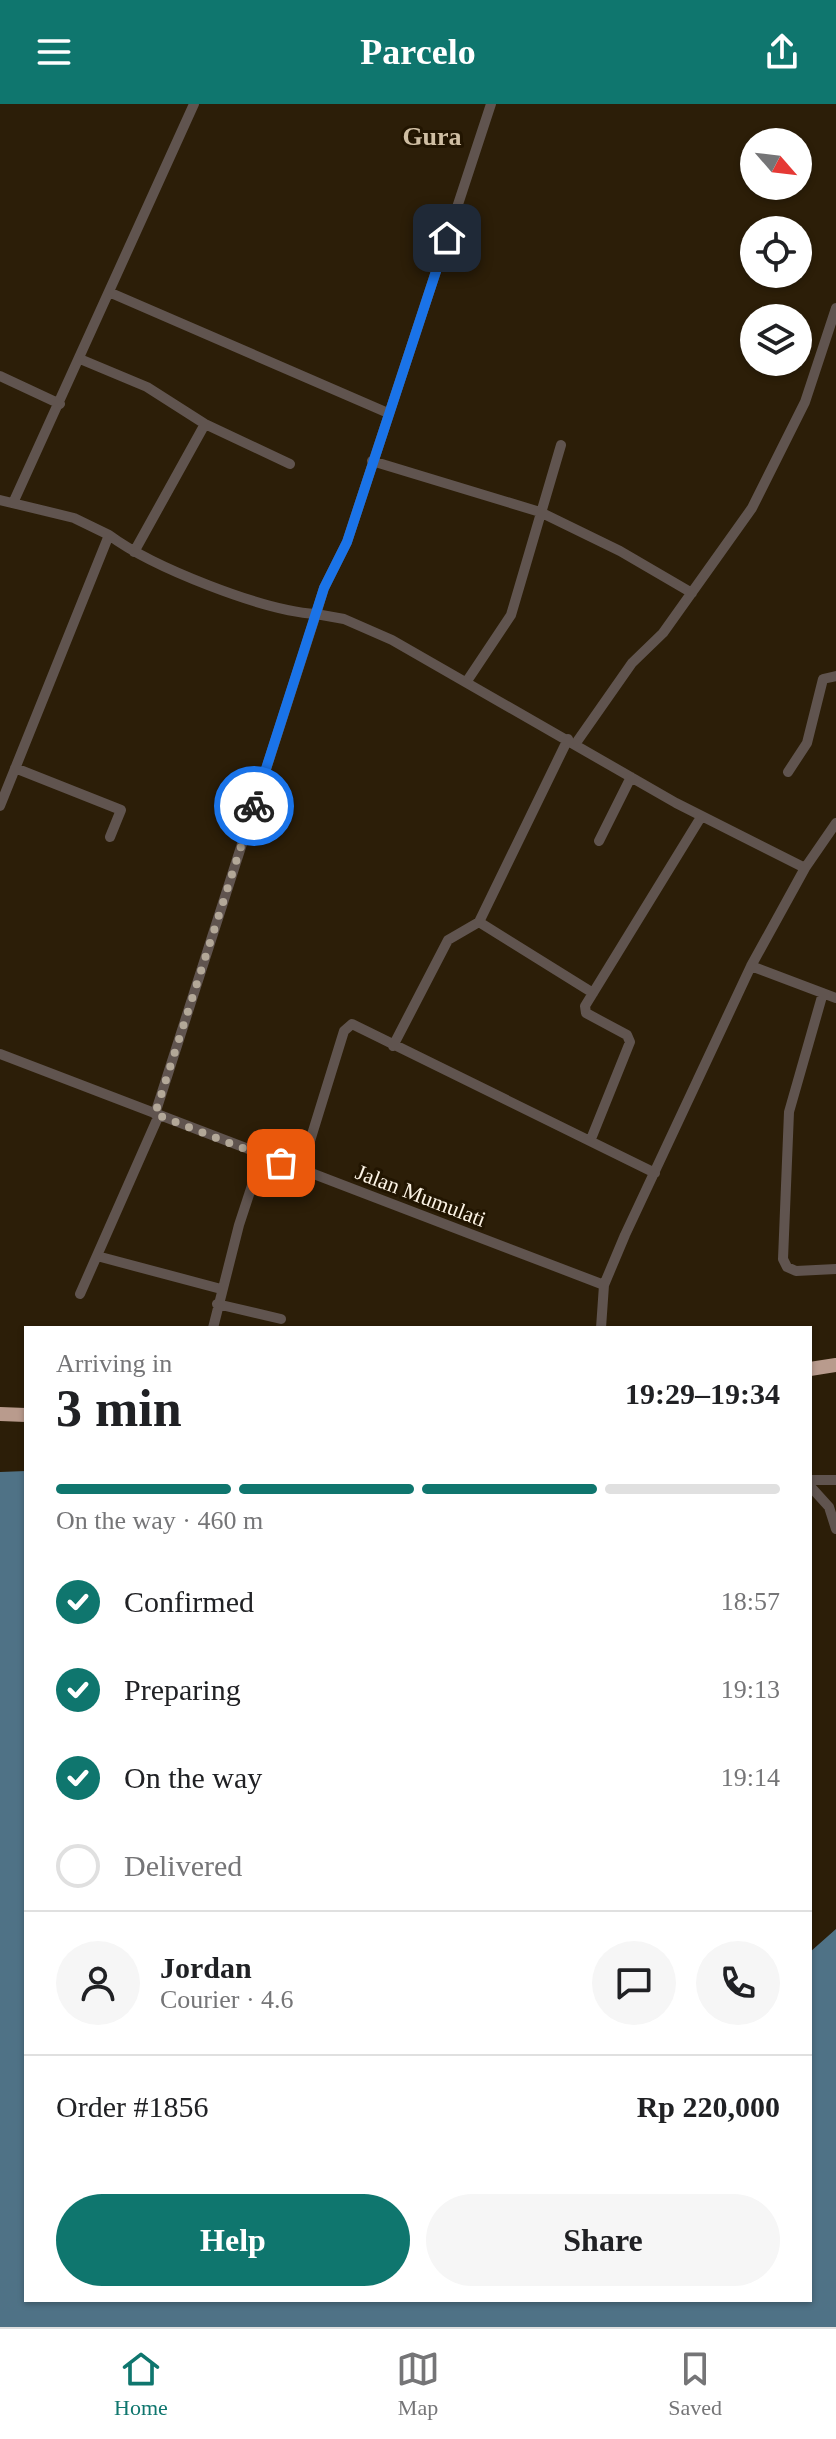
<!DOCTYPE html>
<html lang="en">
<head>
<meta charset="utf-8">
<style>
  :root { --surface:#fff; --page:#f6f6f6; --text:#202124; --muted:#757577; --line:#e0e0e0; --accent:#0f766e }
  body { margin:0; font-family:Georgia,serif; background:var(--page); color:var(--text); height:100vh; display:flex; flex-direction:column; font-size:30px; white-space:nowrap }
  * { box-sizing:border-box; margin:0 }
  p { font-size:26px; color:var(--muted) }
  .icon { flex:none; width:44px; height:44px; fill:none; stroke:currentColor; stroke-width:2; stroke-linecap:round; stroke-linejoin:round }
  .map { position:relative; flex:1; overflow:hidden }
  .drawer { position:absolute; left:24px; top:1222px; width:788px; height:976px; display:flex; flex-direction:column; background:var(--surface); border-radius:0px; box-shadow:0 2px 6px #0004 }
  .drawer>* { flex:none }
  .needle { width:52px; rotate:118deg }
  .fabs { position:absolute; left:740px; top:24px; display:grid; gap:16px }
  .fabs a { display:grid; place-items:center; width:72px; height:72px; border-radius:50%; background:var(--surface); box-shadow:0 2px 6px #0004; font-size:40px }
  .pin { position:absolute; display:grid; place-items:center; width:68px; height:68px; color:#fff; margin:-34px; border-radius:16px; box-shadow:0 4px 12px #0006 }
  .courier { position:absolute; display:grid; place-items:center; width:80px; height:80px; margin:-40px; border:6px solid #1a73e8; border-radius:50%; background:#fff; color:#222; box-shadow:0 2px 10px #0007 }
  .overview em { font-style:normal; font-weight:700 }
  .overview div { display:flex; flex-direction:column-reverse }
  .overview { display:flex; align-items:center; justify-content:space-between; height:136px; padding:0 32px }
  h1 { font-size:52px; font-weight:700; line-height:60px }
  .bar { display:grid; grid-template-columns:repeat(4,1fr); gap:12px 8px; align-content:center; height:96px; padding:0 32px }
  .bar i { height:10px; border-radius:6px; background:var(--line) }
  .bar .current { background:var(--accent) }
  .bar p { grid-column:span 4 }
  .line { display:flex; align-items:center; gap:20px; padding:0 32px; border-top:2px solid var(--line) }
  .line div { flex:1 }
  .round { display:grid; place-items:center; flex:none; width:84px; height:84px; border-radius:42px; background:var(--page) }
  ol { padding:0 32px; list-style:none }
  li { display:flex; align-items:center; gap:24px; height:88px }
  li p { margin-inline-start:auto }
  li .icon { padding:8px; border-radius:50%; background:var(--accent); color:#fff; stroke-width:4 }
  li:last-child { color:var(--muted) }
  li i { width:44px; height:44px; border:4px solid var(--line); border-radius:50% }
  .action { display:flex; gap:16px; margin-top:auto; padding:16px 32px }
  .action a { flex:1; height:92px; border-radius:48px; background:var(--accent); color:#fff; font-size:32px; font-weight:700; line-height:92px; text-align:center }
  .action a+a { background:var(--page); color:var(--text) }
  header { display:flex; justify-content:space-between; align-items:center; height:104px; padding:0 32px; background:var(--accent); color:#fff; font-size:36px; font-weight:700 }
  .tabs { display:flex; justify-content:space-around; align-items:center; height:112px; border-top:2px solid var(--line); background:var(--surface); font-size:22px; color:var(--muted) }
  .tabs a { display:grid; justify-items:center; gap:4px }
  .tabs .current { color:var(--accent) }
  .map>svg:first-child { display:block }
</style>
</head>
<body>
<header><svg class="icon" aria-label="menu" viewBox="0 0 24 24"><path d="M4 6h16M4 12h16M4 18h16"/></svg>Parcelo<svg class="icon" aria-label="share" viewBox="0 0 24 24"><path d="M12 15V3M7 8l5-5 5 5M5 13v7h14v-7"/></svg></header>
<div class="map">
<svg width="836" height="2223" viewBox="0 0 836 2223">
  <rect width="100%" height="100%" fill="#2c1e08"/>
  <path fill="#4f7286" d="M26,1367v829h784v-348l26,-23v398h-836v-855z"/>
  <g fill="none" stroke-linecap="round" stroke-linejoin="round">
    <path stroke="#60544f" stroke-width="10" d="M111,189l277,120
      M80,255l67,28 58,37 85,40
      M0,272l60,28
      M372,357l168,51 80,39 72,42
      M0,396l74,18 35,17 -109,271
      M13,399l181,-399
      M109,431c43,32 154,76 207,79l8,-26 23,-46 144,-438
      M134,448l71,-128
      M467,577l44,-66 50,-170
      M568,635l-89,183 114,71
      M576,639l56,-80 31,-30 89,-125 53,-106 31,-94
      M15,664l106,42 -11,27
      M788,668l19,-29 16,-64 13,-3
      M599,737l32,-64
      M751,862l85,32
      M823,889l-34,119 -6,147 4,8 9,4 40,-2
      M393,942l55,-106 31,-18
      M0,950l604,231
      M155,1010l161,-500 28,5 48,21 284,163 129,65
      M591,1035l39,-97 -3,-7 -41,-22 -1,-7 116,-189
      M301,1066l43,-139 8,-7 303,149
      M97,1152l124,33
      M80,1190l79,-179
      M217,1200l64,15
      M213,1224l26,-103 23,-70
      M601,1224l3,-43 21,-50 126,-269 54,-98 31,-45
      M810,1376h26
      M810,1382l19,21 7,22"/>
    <path stroke="#b99b8d" stroke-width="14" d="M810,1265l26,-4
      M0,1310l26,1"/>
  </g>
  <g fill="none" stroke-linecap="round" stroke-linejoin="round">
    <path stroke="#b3a898" stroke-width="8" stroke-dasharray="0 14.4" d="M254,702l-99,308 126,49"/>
    <path stroke="#1a73e8" stroke-width="10" d="M254,702l70,-218 23,-46 100,-304"/>
  </g>
  <g text-anchor="middle" stroke-width="6" stroke-linejoin="round" paint-order="stroke">
    <g font-size="22" fill="#fcf3e5" stroke="#221501">
      <text transform="translate(421 1091) rotate(21)" y="8">Jalan Mumulati</text>
    </g>
    <g font-size="26" font-weight="bold" fill="#cfbea3" stroke="#221501">
      <text x="432" y="41">Gura</text>
    </g>
  </g>
</svg>
<div class="fabs">
<a><svg class="needle" viewBox="-14 -14 28 28"><path d="M0-13l5 13h-10z" fill="#e53935"/><path d="M0 13l5-13h-10z" fill="#757577"/></svg></a>
<a><svg class="icon" aria-label="locate" viewBox="0 0 24 24"><circle cx="12" cy="12" r="6"/><path d="M12 2v4M12 18v4M2 12h4M18 12h4"/></svg></a>
<a><svg class="icon" aria-label="layers" viewBox="0 0 24 24"><path d="M12 4l9 5-9 5-9-5zM3 14l9 5 9-5"/></svg></a>
</div>
<div class="pin" style="left:281px;top:1059px;background:#ea580c"><svg class="icon" aria-label="bag" viewBox="0 0 24 24"><path d="M5 8h14l-1 12H6zM9 8a3 3 0 0 1 6 0"/></svg></div>
<div class="pin" style="left:447px;top:134px;background:#1f2937"><svg class="icon" aria-label="home" viewBox="0 0 24 24"><path d="M3 11l9-7 9 7M6 9v11h12V9"/></svg></div>
<div class="courier" style="left:254px;top:702px"><svg class="icon" aria-label="bike" viewBox="0 0 24 24"><circle cx="6" cy="16" r="4"/><circle cx="18" cy="16" r="4"/><path d="M6 16l4-8h5l3 8M10 8l3 8H6M13 5h3"/></svg></div>
<section class="drawer">
<div class="overview"><div><h1>3 min</h1><p>Arriving in</p></div><em>19:29–19:34</em></div>
<div class="bar"><i class="current"></i><i class="current"></i><i class="current"></i><i></i><p>On the way · 460 m</p></div>
<ol>
<li><svg class="icon" aria-label="check" viewBox="0 0 24 24"><path d="M5 12l5 5 9-10"/></svg>Confirmed<p>18:57</p></li>
<li><svg class="icon" aria-label="check" viewBox="0 0 24 24"><path d="M5 12l5 5 9-10"/></svg>Preparing<p>19:13</p></li>
<li><svg class="icon" aria-label="check" viewBox="0 0 24 24"><path d="M5 12l5 5 9-10"/></svg>On the way<p>19:14</p></li>
<li><i></i>Delivered</li>
</ol>
<div class="line" style="height:144px"><a class="round"><svg class="icon" aria-label="person" viewBox="0 0 24 24"><circle cx="12" cy="8" r="4"/><path d="M4 21q1-7 8-7t8 7"/></svg></a><div><b>Jordan</b><p>Courier · 4.6</p></div><a class="round"><svg class="icon" aria-label="chat" viewBox="0 0 24 24"><path d="M4 5h16v11H9l-5 4z"/></svg></a><a class="round"><svg class="icon" aria-label="phone" viewBox="0 0 24 24"><path d="M5 4h4l2 5-3 2q2 4 5 5l2-3 5 2v4C11 20 4 13 5 4z"/></svg></a></div>
<div class="line" style="height:104px"><div>Order #1856</div><b>Rp 220,000</b></div>
<div class="action"><a>Help</a><a>Share</a></div>
</section>
</div>
<nav class="tabs">
<a class="current"><svg class="icon" aria-label="home" viewBox="0 0 24 24"><path d="M3 11l9-7 9 7M6 9v11h12V9"/></svg>Home</a>
<a><svg class="icon" aria-label="map" viewBox="0 0 24 24"><path d="M3 6l6-2 6 2 6-2v14l-6 2-6-2-6 2zM9 4v14M15 6v14"/></svg>Map</a>
<a><svg class="icon" aria-label="saved" viewBox="0 0 24 24"><path d="M7 4h10v16l-5-4-5 4z"/></svg>Saved</a>
</nav>
</body>
</html>
